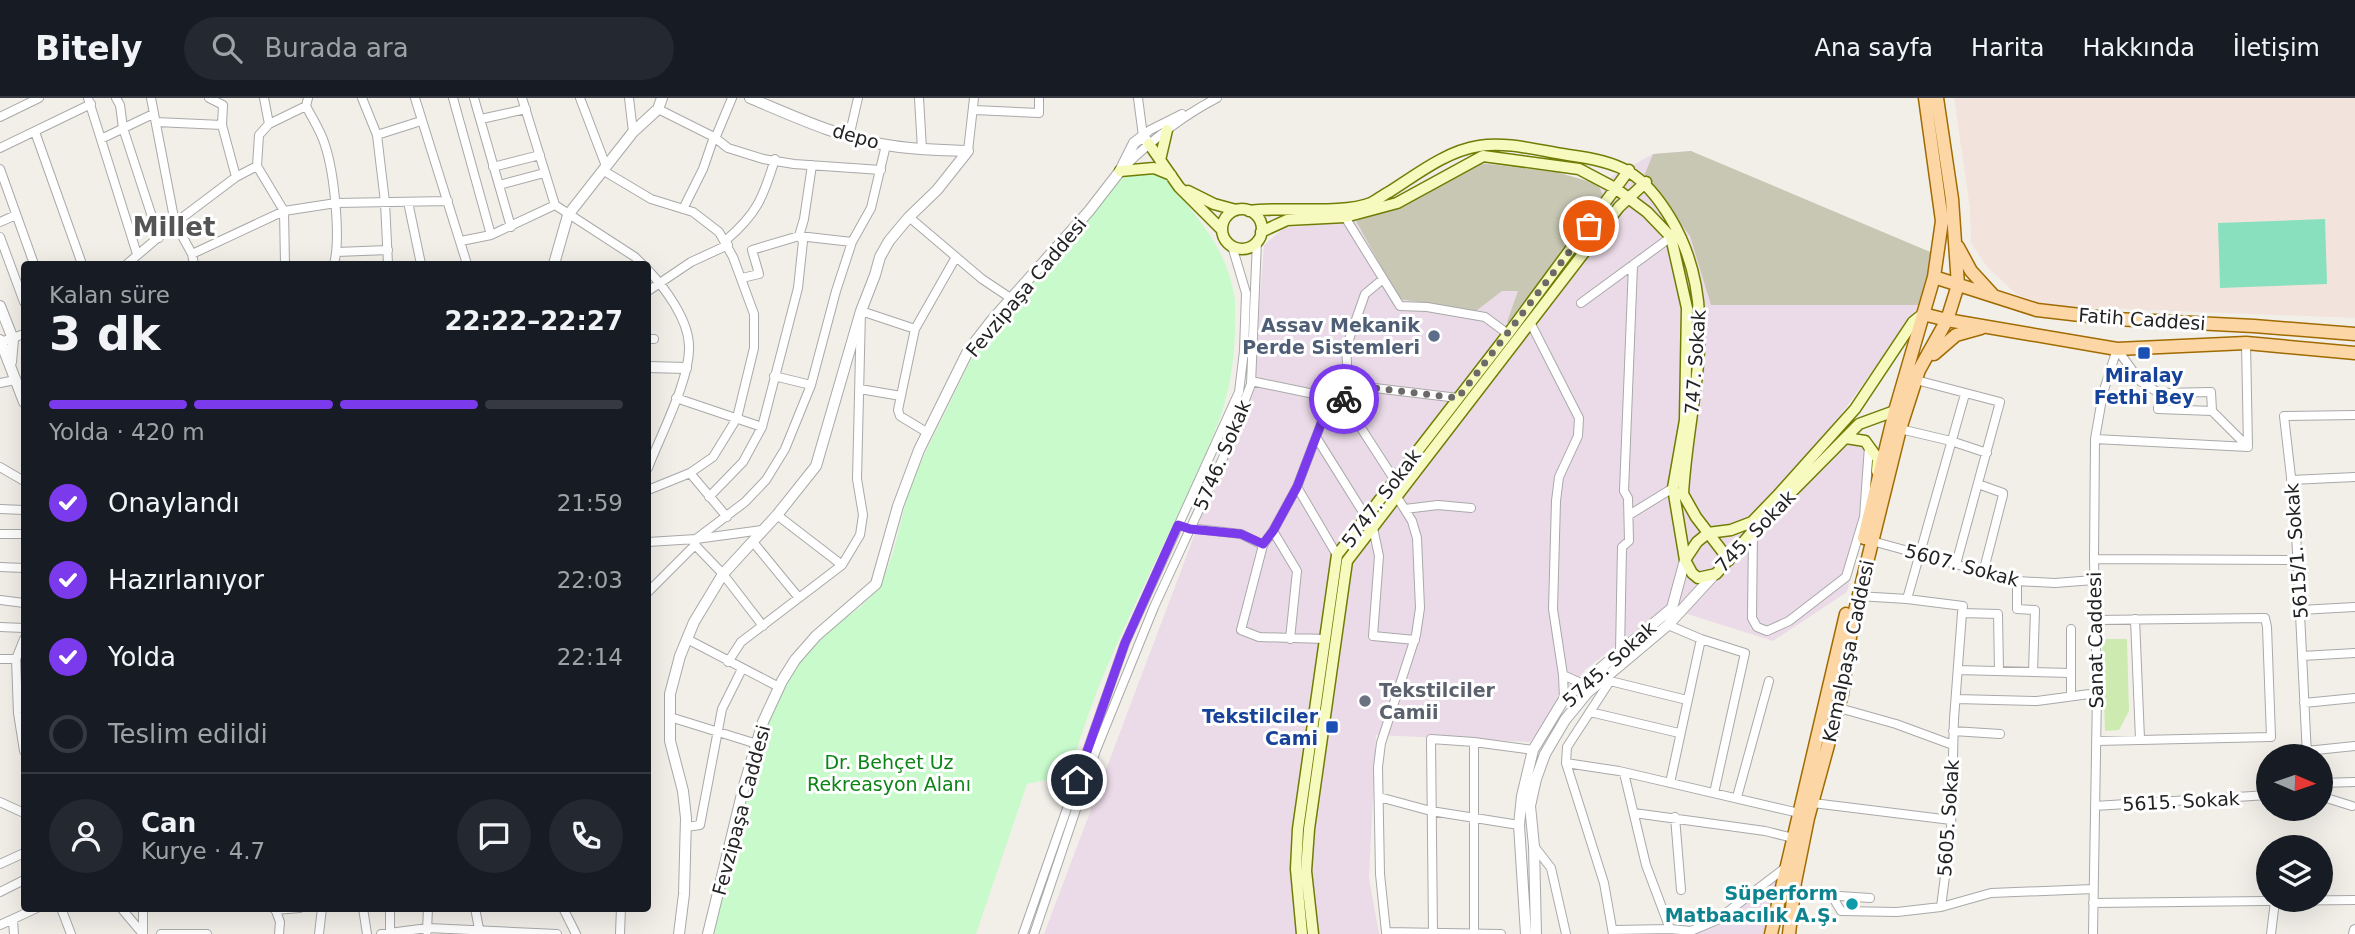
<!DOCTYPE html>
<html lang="tr">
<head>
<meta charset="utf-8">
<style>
  :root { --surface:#171b24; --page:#242831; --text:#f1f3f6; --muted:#9ea1a6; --line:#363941; --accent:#7c3aed }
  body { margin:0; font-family:"DejaVu Sans",sans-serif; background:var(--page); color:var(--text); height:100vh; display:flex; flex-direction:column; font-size:26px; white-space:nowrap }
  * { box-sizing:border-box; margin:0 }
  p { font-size:23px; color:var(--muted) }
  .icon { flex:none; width:38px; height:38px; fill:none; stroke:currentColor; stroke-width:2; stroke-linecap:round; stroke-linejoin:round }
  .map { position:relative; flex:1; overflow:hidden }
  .details { position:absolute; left:21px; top:163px; width:630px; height:651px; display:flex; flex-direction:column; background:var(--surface); border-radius:7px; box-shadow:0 7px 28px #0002 }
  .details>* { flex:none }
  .needle { width:46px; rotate:92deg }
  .fabs { position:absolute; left:2256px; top:646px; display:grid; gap:14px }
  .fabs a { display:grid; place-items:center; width:77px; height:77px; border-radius:50%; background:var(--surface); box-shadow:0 7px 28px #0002; font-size:35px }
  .pin { position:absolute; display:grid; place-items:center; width:60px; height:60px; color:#fff; margin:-30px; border:4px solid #fff; border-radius:50%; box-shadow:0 2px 7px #0007 }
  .courier { position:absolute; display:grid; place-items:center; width:70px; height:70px; margin:-35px; border:5px solid #7c3aed; border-radius:50%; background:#fff; color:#222; box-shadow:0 2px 9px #0007 }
  .headline em { font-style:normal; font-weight:600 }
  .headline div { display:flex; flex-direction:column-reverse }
  .headline { display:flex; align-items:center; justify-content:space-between; height:119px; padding:0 28px }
  h1 { font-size:46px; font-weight:600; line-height:52px }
  .bar { display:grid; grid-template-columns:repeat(4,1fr); gap:10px 7px; align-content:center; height:84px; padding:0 28px }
  .bar i { height:9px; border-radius:5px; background:var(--line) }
  .bar .on { background:var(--accent) }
  .bar p { grid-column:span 4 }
  .line { display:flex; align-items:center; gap:18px; padding:0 28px; border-top:2px solid var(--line) }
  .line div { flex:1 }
  .round { display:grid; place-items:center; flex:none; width:74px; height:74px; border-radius:37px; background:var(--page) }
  ol { padding:0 28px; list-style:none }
  li { display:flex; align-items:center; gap:21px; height:77px }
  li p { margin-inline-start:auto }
  li .icon { padding:7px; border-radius:50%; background:var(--accent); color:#fff; stroke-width:4 }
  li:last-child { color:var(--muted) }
  li i { width:38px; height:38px; border:4px solid var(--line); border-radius:50% }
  header { display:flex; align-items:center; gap:42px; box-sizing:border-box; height:98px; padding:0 35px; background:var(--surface); border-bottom:2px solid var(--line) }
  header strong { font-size:33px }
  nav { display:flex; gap:38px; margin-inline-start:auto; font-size:24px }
  .search { width:490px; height:63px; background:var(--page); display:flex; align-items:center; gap:18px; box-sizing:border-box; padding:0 24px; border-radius:38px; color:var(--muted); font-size:26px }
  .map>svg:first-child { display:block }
</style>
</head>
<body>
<header>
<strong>Bitely</strong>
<div class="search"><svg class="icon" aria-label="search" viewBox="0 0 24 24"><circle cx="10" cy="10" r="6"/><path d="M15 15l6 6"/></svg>Burada ara</div>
<nav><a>Ana sayfa</a><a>Harita</a><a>Hakkında</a><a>İletişim</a></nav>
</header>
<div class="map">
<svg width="2355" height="836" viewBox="0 0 2355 836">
  <rect width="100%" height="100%" fill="#f2efe9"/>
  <path fill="#ebdbe8" d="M1691,53l229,154 -83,115 41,39 -31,133 -74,49 -108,-34 -80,63 -55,72 -154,-7 -7,143 10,56h-335l210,-557 10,-132 20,-17 72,-7 43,-15 157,-34 42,12 55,-30z
    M1779,779l-16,57h-68l35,-18z"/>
  <path fill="#f3e3dd" d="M1954,0h401v220l-315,-12 -25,-13 -27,-25 -17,-25 -1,-34z"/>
  <path fill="#c7c7b4" d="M1691,53l244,103 -15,51h-209l-21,-69 -46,-60 9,-22z
    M1480,65l76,9 42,12 6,14 -93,126 -4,-2 11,-31h-16l-26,20 -77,-12 -43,-78 43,-15z"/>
  <path fill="#cdebb0" d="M2102,541h25l2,72 -10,19 -14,1z"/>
  <path fill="#c8facc" d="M1162,74c30,42 62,68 72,122 2,12 1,25 1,37 -2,68 -20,102 -47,162 -27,58 -56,115 -81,174 -15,34 -26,70 -38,105l-5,4 -37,8 -51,150h-262l20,-105 29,-106 34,-61 23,-26 39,-28 20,-19 14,-36 18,-71 68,-139 139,-167z"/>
  <path fill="#88e0be" d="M2325,121l2,65 -107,4 -2,-65z"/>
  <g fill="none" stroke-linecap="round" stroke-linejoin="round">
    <g stroke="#a9a9a9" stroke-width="10">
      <path id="minor" d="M88,0l49,156
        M116,0l4,7 3,23 36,110
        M151,0l24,125 17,31 2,10
        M209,0l14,7 -1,20
        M264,0l5,26 -10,11 -2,31 27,45 1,53
        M362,0l15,37 8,67 3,62
        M415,0l52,166
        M453,0l38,137
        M474,0l37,129
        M522,0l33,107 80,52 7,7
        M580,0l26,68
        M629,0l4,34
        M919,0l3,51
        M1138,0l5,38
        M306,8c6,12 15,25 19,39 9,27 16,92 9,119
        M658,11l56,28 14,11 35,11 31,5 87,6
        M974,12l65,3v-15
        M0,19l39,-19
        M481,21l45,-10
        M156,24l66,3 14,52
        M269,26l37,-18 2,-8
        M35,34l47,132
        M377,37l44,-14
        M1143,38l7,-6 32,-16
        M849,39l9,-39
        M101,41l52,-25
        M0,50l91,-44
        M968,53l6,-53
        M493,69l47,-12
        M1124,69c28,-27 58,-51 93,-69
        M0,71l34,95
        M604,73l47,28 42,13 26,20 14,25 21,57v34l-17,70 -24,39 -23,16 37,44
        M499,87l45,-12
        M408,104l13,62
        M683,111l20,-40 11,-32 3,-3 15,-36
        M909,119l73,62 30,20
        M1345,119l55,89 27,1 58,10 23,17
        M0,124l16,-7
        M0,139l24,65
        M461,143l30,-6 64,-30
        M725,143c32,-27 38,-43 50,-82
        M337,154l51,-2
        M192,156l92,-43 52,-8 112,-2
        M127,166l48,-41 61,-46 21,-11
        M648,172c17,18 40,49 41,75 2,33 -29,91 -41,123
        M742,180l17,-4 -7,-24 47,-14 53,6
        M648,193l43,-29 37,-17
        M1581,205l90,-66
        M1531,226l48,94 -1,18 -19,41 -3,24 -3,108 10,66 1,24
        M648,241h6
        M1,244l23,-8
        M2246,245l2,104
        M2117,251l23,32 19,12
        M774,278l37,9
        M1916,282l84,22 -44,162
        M1251,283l92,19 15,-14 100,12
        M0,285l15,-3
        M860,291l41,7
        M2211,294l1,19 -54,-2 1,-16z
        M1349,297l-3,-47 19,-54 18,-15
        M676,300l86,29
        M2212,313l36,36
        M1900,331l51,12 36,12
        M928,335l-28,-17 -2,-6 17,-81 41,-72
        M1316,339l50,80
        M2095,341l153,8
        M0,369l24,14
        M2291,382l64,-3
        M1978,386l25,9v2l-20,78
        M1297,389l40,68
        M648,392l42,-17
        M709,399l34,-35 19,-35 36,-139 5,-47 -4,-5 5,-17 8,-54
        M1397,399l15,24 5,17 3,70 -4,27 -35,108 -3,24 2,107 6,58 115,2
        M0,411l24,1
        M1405,411l33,-4 33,3
        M777,417l65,50
        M1629,417l44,-27
        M1188,430l53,6 22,11
        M1373,430l6,28 -6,80 42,4
        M762,432l-66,9 -1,6 28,29 40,52
        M1273,433l24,40 -7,68
        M1753,433l-1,87 5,9 10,4 22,-10 57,-44 18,-60 5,-71
        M0,436h24
        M1872,443l145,40 38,2 39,-3
        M648,444l48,-3 49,-37 21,-22 19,-31 26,-64 25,-94 16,-49 19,-34 15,-63
        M753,444l46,56
        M2094,461l203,1
        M0,469l24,1
        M2017,483v28l18,1 -2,62
        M648,494l47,-47
        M1858,498l49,3 56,7 -1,7 36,1 1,57
        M1907,501l58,-205
        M0,502l24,3
        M2300,512l55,-3
        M2135,521l5,120
        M2095,522l170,-2 2,9 4,110 -175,4
        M1668,527l33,14 44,14 -31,140
        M0,529l24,1
        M24,541l-8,20 2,54 6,38
        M687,541l92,48
        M1325,541l-66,-2 -18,-7 22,-85 10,-14 24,-44 27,-71 19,-16 51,79
        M1620,554l2,-105 7,-6 -1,-43 -4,-7 9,-226
        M2302,558l53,-3
        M0,561h16
        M728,564l13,-20 101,-77 18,-30 3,-20 -6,-36 4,-168 54,18
        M1958,572l113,3v23
        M2071,575v-44
        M1563,577l20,9
        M1607,579l3,4 -43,66 -1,16 53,8 180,42
        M1610,583l77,19
        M1956,601l81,2 60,-8
        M2304,605l51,-5
        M1839,610l57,16 57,21
        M1590,614l89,21
        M670,619l87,27
        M1953,633l47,3
        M1474,644v191
        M2306,653l49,-5
        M2307,658l-12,-244 -11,-96 71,-1
        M1566,665l38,120 9,51
        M1624,675l22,92 24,64
        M1670,685l31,-144
        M2320,685l35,-1
        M2320,698l32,10
        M1379,699l52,14 88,14
        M1737,699l32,-116
        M0,704l24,11
        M1813,705l138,17
        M2095,708l173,-11
        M1634,715l131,18 28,7
        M1675,719l6,73
        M686,729l14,-2 22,-116 20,-40
        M1534,748l17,22 15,66
        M0,766l24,-11
        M0,794l24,-12
        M1794,795l76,5
        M1832,798l9,15 56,1 44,-5 10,-77 3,-111 8,-106
        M2093,805l262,-3
        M1941,809l50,-14 102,-4
        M61,810l10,26
        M121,810l22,26
        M143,810v26
        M275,810l5,14 -1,12
        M363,810l4,26
        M390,810v26
        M475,810l5,26
        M563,810l13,26
        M275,812l25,-2
        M13,822l1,14
        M0,827l37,-17
        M1613,832l57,-1 21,2 26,-11 68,-52
        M427,833l1,-23
        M1433,835l-2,-194 43,3 59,8
        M161,836h46
        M319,836l3,-26
        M381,836l47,-6 129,6
        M620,836l1,-26
        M1023,836l102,-291 114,-251 5,-41 2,-58 -14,-47
        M1034,836l62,-184 58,-143 69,-149 28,-74 6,-143
        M2093,836l4,-241 -3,-134 1,-120 8,-46 14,-44
        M2271,836l4,-33"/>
    </g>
    <g stroke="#a9a9a9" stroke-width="12">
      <path id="tertiary" d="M750,0c43,18 90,40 137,47 27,5 54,5 81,6
        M554,166l14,-49 65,-83 25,-23 4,-11
        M0,208l13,33 -2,23
        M0,242l24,62
        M648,269l38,1
        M679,836l5,-40 2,-76 -3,-27 -13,-50v-47l10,-38 14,-34 29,-48 54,-59 39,-49 45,-155 14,-36 5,-18 9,-16 20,-24 28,-27 31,-39
        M708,836l36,-148 19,-64 19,-41 13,-21 21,-24 60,-52 22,-78 21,-56 49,-99 24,-31 97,-109 31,-40 14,-28 9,-7 6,8
        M1526,836l-7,-109 3,-29 11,-46 31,-51 108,-91 13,-48
        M1536,836l-2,-88 -4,-40 6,-27 9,-25 20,-34 22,-27 81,-68 45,-49
        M2354,836l1,-4"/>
    </g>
    <g stroke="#707d05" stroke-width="13">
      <path id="secondary" d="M1149,46l30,43 43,43
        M1160,62l7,-30
        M1120,73l34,-3 17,7
        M1188,93l26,13 22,6
        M1222 131a20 20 0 1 1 40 0a20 20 0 1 1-40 0Z
        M1249,113c35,-5 91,4 122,-8 6,-3 12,-8 18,-11 27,-17 57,-41 90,-46 28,-5 61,5 89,9 53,7 75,17 103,64 53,90 17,179 12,275l13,23 33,43
        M1261,134l26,-12 58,-3 52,-14 86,-47 96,13 36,19 32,24 24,25 16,71 -2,112 -12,68 12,72 7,13 6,5 18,-4 37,-43 106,-107 41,-15
        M1846,340l19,3 13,18 -1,12
        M1685,462l12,-18 11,-9 23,-3 21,-8 25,-26 78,-87 58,-87 10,-8
        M1302,836l-6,-65 2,-40 39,-274 171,-221 121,-164
        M1313,836l-7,-63 3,-42 38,-268 272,-354 27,-25"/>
    </g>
    <g stroke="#a06b00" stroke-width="15">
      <path id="primary" d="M1958,149l13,24 21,23
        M1934,179l103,33 78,9 139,7 101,8
        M1923,216l24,6 170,29 129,-6 109,10
        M1934,256l22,-19 25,-7
        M1864,440l31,-127 39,-134 8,-56 -17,-123
        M1771,836l75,-320
        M1789,836l6,-52 13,-64 34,-124 10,-71 48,-194 19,-59 28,-50 11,-35 -6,-86 -15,-101"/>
    </g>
    <use href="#minor" stroke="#fff" stroke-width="8"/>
    <use href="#tertiary" stroke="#fff" stroke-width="10"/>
    <use href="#secondary" stroke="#f7fabf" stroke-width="10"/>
    <use href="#primary" stroke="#fcd6a4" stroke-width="12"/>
  </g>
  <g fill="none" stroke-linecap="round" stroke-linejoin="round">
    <path stroke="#6b6a68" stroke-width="7" stroke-dasharray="0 12.6" d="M1344,301l14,-13 100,12 131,-172"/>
    <path stroke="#7c3aed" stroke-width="9" d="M1077,682l48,-137 53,-118 12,4 51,5 22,10 10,-13 24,-44 27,-71 20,-17"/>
  </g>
  <circle fill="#5c6f8a" stroke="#fff" stroke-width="2.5" cx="1434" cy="238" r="7"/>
  <g fill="#1a4fb4" stroke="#fff" stroke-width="2.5">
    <rect x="2137" y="248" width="14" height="14" rx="3.5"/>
    <rect x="1325" y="622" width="14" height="14" rx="3.5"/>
  </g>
  <circle fill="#6b7280" stroke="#fff" stroke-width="2.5" cx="1365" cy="603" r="7"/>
  <circle fill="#0f9aa8" stroke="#fff" stroke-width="2.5" cx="1852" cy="806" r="7"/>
  <g text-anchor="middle" stroke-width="6" stroke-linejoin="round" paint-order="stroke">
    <g font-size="19" fill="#222" stroke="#fff">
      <text transform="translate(856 38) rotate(16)" y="7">depo</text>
      <text transform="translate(1026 189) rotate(-50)" y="7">Fevzipaşa Caddesi</text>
      <text transform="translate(2142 221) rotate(4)" y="7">Fatih Caddesi</text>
      <text transform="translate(1695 264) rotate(-86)" y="7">747. Sokak</text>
      <text transform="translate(1222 357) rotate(-67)" y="7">5746. Sokak</text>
      <text transform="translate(1381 400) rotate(-53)" y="7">5747. Sokak</text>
      <text transform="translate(1755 433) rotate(-46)" y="7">745. Sokak</text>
      <text transform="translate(2296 453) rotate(-94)" y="7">5615/1. Sokak</text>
      <text transform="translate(1962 467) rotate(15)" y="7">5607. Sokak</text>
      <text transform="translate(2095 542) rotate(-91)" y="7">Sanat Caddesi</text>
      <text transform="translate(1848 553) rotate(-78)" y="7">Kemalpaşa Caddesi</text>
      <text transform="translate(1609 566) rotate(-42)" y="7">5745. Sokak</text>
      <text transform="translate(2181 703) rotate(-3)" y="7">5615. Sokak</text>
      <text transform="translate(741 712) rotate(-75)" y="7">Fevzipaşa Caddesi</text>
      <text transform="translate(1948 720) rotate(-86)" y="7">5605. Sokak</text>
    </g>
    <g font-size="19" font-weight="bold" fill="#4e5e75" stroke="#fff" text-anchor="end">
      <text x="1420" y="234">Assav Mekanik<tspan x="1420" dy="22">Perde Sistemleri</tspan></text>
    </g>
    <g font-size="19" font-weight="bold" fill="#164399" stroke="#fff">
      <text x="2144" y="284">Miralay<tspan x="2144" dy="22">Fethi Bey</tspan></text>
      <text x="1318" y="625" text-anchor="end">Tekstilciler<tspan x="1318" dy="22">Cami</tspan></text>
    </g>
    <g font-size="19" font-weight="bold" fill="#5b616d" stroke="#fff" text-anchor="start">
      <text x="1379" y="599">Tekstilciler<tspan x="1379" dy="22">Camii</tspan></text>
    </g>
    <g font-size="19" fill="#0c8416" stroke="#fff">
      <text x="889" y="671">Dr. Behçet Uz<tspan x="889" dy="22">Rekreasyon Alanı</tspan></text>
    </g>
    <g font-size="19" font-weight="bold" fill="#0d838f" stroke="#fff" text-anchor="end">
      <text x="1838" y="802">Süperform<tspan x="1838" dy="22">Matbaacılık A.Ş.</tspan></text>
    </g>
    <g font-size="26" font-weight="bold" fill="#555" stroke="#fff">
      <text x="174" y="138">Millet</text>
    </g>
  </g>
</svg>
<div class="fabs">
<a><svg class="needle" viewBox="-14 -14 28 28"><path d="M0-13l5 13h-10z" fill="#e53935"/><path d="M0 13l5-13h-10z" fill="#9ea1a6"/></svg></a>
<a><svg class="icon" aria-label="layers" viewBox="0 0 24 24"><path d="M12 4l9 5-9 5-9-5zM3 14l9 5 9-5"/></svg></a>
</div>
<div class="pin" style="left:1589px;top:128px;background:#ea580c"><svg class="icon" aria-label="bag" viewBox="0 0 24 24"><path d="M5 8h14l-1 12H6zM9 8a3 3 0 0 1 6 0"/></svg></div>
<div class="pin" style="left:1077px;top:682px;background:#1f2937"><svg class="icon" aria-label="home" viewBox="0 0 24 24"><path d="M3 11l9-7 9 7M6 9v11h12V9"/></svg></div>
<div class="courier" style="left:1344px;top:301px"><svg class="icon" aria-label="bike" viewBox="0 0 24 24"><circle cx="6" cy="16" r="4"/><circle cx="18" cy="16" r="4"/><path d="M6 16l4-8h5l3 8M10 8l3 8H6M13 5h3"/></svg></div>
<section class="details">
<div class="headline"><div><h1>3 dk</h1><p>Kalan süre</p></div><em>22:22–22:27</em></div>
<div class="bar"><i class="on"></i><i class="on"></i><i class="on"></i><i></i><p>Yolda · 420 m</p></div>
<ol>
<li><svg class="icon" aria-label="check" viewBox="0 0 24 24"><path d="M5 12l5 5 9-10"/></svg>Onaylandı<p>21:59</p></li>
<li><svg class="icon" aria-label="check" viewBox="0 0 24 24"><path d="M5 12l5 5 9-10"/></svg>Hazırlanıyor<p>22:03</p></li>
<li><svg class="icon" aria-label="check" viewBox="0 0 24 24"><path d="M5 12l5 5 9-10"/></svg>Yolda<p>22:14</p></li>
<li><i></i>Teslim edildi</li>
</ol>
<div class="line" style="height:126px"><a class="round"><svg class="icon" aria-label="person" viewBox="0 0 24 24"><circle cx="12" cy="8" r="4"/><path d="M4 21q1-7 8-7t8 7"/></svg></a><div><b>Can</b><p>Kurye · 4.7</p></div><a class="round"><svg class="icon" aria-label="chat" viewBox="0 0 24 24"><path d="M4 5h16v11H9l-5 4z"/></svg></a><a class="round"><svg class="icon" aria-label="phone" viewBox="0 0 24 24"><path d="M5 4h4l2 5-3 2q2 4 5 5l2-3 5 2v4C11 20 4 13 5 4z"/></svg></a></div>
</section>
</div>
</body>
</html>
